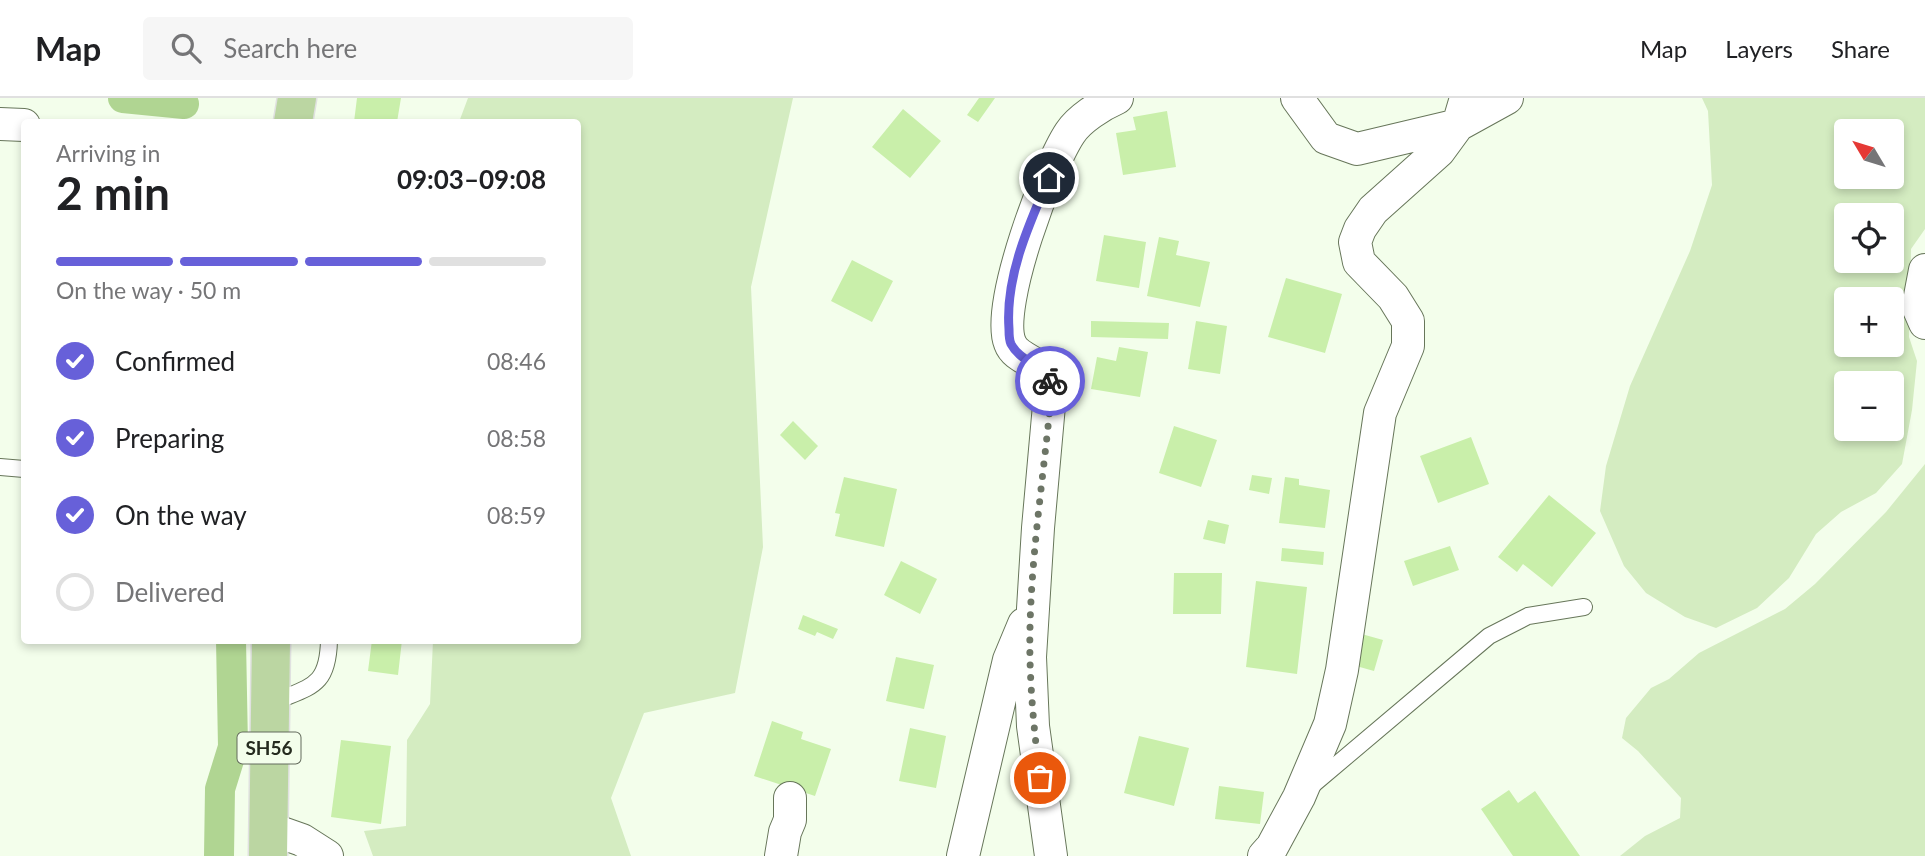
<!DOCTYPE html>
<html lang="en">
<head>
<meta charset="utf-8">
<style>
  :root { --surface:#fff; --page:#f6f6f6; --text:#202124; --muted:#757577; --line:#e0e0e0; --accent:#6760d9 }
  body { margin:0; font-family:Lato,sans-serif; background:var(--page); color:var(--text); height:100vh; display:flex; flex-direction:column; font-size:26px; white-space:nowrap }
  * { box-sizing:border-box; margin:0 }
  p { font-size:23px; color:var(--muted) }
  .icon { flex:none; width:38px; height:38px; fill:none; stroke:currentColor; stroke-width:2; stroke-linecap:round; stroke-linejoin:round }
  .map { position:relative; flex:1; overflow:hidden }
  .sheet { position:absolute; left:21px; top:21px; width:560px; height:525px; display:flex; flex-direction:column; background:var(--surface); border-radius:7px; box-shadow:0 4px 10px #0003 }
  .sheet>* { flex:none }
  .needle { width:46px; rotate:308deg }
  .buttons { position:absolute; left:1834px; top:21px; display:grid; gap:14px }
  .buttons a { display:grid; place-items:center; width:70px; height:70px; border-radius:7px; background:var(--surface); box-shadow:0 4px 10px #0003; font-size:35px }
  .pin { position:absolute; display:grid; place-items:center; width:60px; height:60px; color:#fff; margin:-30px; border:4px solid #fff; border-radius:50%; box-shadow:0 2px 7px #0007 }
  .courier { position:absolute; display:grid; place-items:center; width:70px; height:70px; margin:-35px; border:5px solid #6760d9; border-radius:50%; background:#fff; color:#222; box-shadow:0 2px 9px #0007 }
  .overview em { font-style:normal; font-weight:700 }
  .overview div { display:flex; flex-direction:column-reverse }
  .overview { display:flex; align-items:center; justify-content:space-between; height:119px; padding:0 35px }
  h1 { font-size:46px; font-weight:700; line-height:52px }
  .bar { display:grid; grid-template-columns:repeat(4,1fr); gap:10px 7px; align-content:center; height:84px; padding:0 35px }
  .bar i { height:9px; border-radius:5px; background:var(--line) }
  .bar .selected { background:var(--accent) }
  .bar p { grid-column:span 4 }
  ol { padding:0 35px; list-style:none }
  li { display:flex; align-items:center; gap:21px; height:77px }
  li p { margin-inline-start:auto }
  li .icon { padding:7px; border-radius:50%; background:var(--accent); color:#fff; stroke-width:4 }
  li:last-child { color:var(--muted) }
  li i { width:38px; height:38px; border:4px solid var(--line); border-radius:50% }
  header { display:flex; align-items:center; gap:42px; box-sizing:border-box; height:98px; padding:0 35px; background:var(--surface); border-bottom:2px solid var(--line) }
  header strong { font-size:33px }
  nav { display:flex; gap:38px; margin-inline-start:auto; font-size:24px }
  .search { width:490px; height:63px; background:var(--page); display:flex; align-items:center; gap:18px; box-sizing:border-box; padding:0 24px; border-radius:7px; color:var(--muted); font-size:26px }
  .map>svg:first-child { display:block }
</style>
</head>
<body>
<header>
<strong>Map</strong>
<div class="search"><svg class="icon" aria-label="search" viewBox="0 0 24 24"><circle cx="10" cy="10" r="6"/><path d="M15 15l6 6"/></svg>Search here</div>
<nav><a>Map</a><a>Layers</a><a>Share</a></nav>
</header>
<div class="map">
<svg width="1925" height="758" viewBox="0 0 1925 758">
  <rect width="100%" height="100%" fill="#f3feeb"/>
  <path fill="#d4ecc1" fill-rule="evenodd" d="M468,0h325l-42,189 12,260 -28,146 -91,20 -33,85 20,58h-258l-9,-25 42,-5 1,-86 23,-36 3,-63 145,-1v-518h-119z
    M1702,0h223v131l-14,20 -2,88 8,24 -5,49 -10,54 -26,29 -35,19 -25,22 -27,44 -32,30 -41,20 -31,-11 -39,-24 -22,-27 -24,-55 6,-45 24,-80 60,-135 22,-66 -4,-74zM1846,33h46v46h-46zM1846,117h46v46h-46zM1846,201h46v46h-46zM1846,285h46v46h-46z
    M1925,366v392h-305l25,-20 35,-18 1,-20 -43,-47 -16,-13 4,-20 25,-30 18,-9 30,-26 86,-44 30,-25 71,-72z"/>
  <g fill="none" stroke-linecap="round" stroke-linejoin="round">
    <path stroke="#b0d592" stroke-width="30" d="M123,0l61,6
      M219,758l1,-67 13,-42 -2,-107"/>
  </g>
  <path fill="#c9efaa" d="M357,0h44l-4,24h-43z
    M979,0h16l-17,24 -11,-7z
    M903,11l38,32 -31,37 -38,-31z
    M1167,13l9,56 -53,8 -7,-42 20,-3 -3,-13z
    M1104,137l42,7 -7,46 -43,-7z
    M1159,139l20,4 -3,14 34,7 -10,45 -53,-11z
    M852,162l41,21 -21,41 -41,-21z
    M1286,180l56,16 -17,59 -57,-16z
    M1091,223l78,2 -1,16 -77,-2z
    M1196,223l31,5 -7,48 -32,-5z
    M1119,249l29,5 -8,45 -49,-8 6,-32 19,4z
    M793,323l25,25 -13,14 -25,-25z
    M1174,328l43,14 -16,47 -42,-14z
    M1471,339l18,47 -51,19 -18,-47z
    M1252,377l20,3 -3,16 -20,-4z
    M844,379l53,12 -13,58 -49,-11 5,-22 -5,-1z
    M1285,379l14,2v6l31,5 -5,38 -46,-5z
    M1549,397l47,38 -44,54 -29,-23 -6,8 -19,-15z
    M1208,422l21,5 -4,19 -22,-5z
    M1450,448l9,24 -46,16 -9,-25z
    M1282,450l42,4 -1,13 -42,-4z
    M901,463l36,18 -17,35 -36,-19z
    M1174,475h48l-1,41h-48z
    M1256,483l51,6 -10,87 -51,-7z
    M803,517l35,14 -5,10 -16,-7 -2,4 -17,-7z
    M1358,535l25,7 -9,31 -25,-7z
    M372,542h30l-4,35 -30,-4z
    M896,559l38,8 -10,44 -38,-8z
    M772,623l31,11 -2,7 30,10 -16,47 -61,-20z
    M910,630l36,8 -10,52 -37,-7z
    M1139,638l50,12 -15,58 -50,-13z
    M341,642l50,6 -10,78 -50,-7z
    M1219,688l45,6 -4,32 -45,-5z
    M1509,692l9,13 17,-12 45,65h-67l-32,-47z"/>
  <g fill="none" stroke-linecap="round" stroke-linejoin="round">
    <g stroke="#67765a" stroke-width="18">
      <path id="service" d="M0,369l24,2
        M272,605c38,-17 56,-15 57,-63
        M1309,690l180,-152 39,-20 56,-9"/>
    </g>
    <g stroke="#67765a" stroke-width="34">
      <path id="minor" d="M1297,0l29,40 31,11 101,-24 49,-27
        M0,26l24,1
        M1925,172l-7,37 7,16
        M268,730l34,12 25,16
        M781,758l4,-24 5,-12v-22
        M963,758l46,-196 15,-36
        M1051,758l-18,-130 -3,-69 8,-129 13,-145c-2,-4 -4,-10 -8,-13 -10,-10 -28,-13 -33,-27 -15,-37 38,-177 60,-210 9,-14 31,-28 47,-35
        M1264,758l8,-9 27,-50 31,-73 12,-54 38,-257 28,-67v-25l-15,-24 -34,-35 -4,-20 5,-13 13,-19 66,-59 19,-26 8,-27"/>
    </g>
    <g stroke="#e0e1e0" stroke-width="41">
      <path id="primary" d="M293,24l4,-24
        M268,758l3,-216"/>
    </g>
    <use href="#service" stroke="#fff" stroke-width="16"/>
    <use href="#minor" stroke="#fff" stroke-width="32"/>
    <use href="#primary" stroke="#bbd6a2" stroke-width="38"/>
  </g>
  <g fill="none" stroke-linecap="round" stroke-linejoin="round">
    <path stroke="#6d7566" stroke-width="7" stroke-dasharray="0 12.6" d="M1040,680c-5,-39 -9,-79 -10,-118 -2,-86 13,-177 21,-263l-1,-16"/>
    <path stroke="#6760d9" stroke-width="9" d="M1049,80c-20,46 -44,99 -40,151 0,4 0,11 2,15 9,17 29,20 39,37"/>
  </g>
  <g text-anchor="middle" stroke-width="6" stroke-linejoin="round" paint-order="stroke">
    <rect fill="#f3feeb" stroke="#636a5c" stroke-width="2" x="237.5" y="634.5" width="63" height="31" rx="5"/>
    <g font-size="19" font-weight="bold" fill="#252b1f">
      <text x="269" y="657">SH56</text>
    </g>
  </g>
</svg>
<div class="buttons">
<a><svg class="needle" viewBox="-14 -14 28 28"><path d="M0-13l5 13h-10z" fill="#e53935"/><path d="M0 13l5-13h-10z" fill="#757577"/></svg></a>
<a><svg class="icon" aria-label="locate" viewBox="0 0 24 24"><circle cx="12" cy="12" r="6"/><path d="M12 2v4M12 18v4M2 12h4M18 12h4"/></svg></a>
<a>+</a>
<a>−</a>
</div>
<div class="pin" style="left:1040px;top:680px;background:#ea580c"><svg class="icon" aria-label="bag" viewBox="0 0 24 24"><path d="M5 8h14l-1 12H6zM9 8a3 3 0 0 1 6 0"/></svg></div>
<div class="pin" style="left:1049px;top:80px;background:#1f2937"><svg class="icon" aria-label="home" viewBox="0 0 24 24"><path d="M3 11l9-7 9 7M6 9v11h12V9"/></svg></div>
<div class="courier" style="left:1050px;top:283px"><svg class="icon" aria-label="bike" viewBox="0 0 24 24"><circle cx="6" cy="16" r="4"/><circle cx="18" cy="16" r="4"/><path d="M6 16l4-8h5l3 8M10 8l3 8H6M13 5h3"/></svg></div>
<section class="sheet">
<div class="overview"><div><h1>2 min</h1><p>Arriving in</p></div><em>09:03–09:08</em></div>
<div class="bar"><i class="selected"></i><i class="selected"></i><i class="selected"></i><i></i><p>On the way · 50 m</p></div>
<ol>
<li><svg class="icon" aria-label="check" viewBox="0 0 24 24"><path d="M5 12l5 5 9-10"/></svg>Confirmed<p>08:46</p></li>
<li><svg class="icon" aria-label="check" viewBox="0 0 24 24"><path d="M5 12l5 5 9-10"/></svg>Preparing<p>08:58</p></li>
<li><svg class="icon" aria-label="check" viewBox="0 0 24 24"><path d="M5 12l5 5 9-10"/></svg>On the way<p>08:59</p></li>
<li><i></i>Delivered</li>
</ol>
</section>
</div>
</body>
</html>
